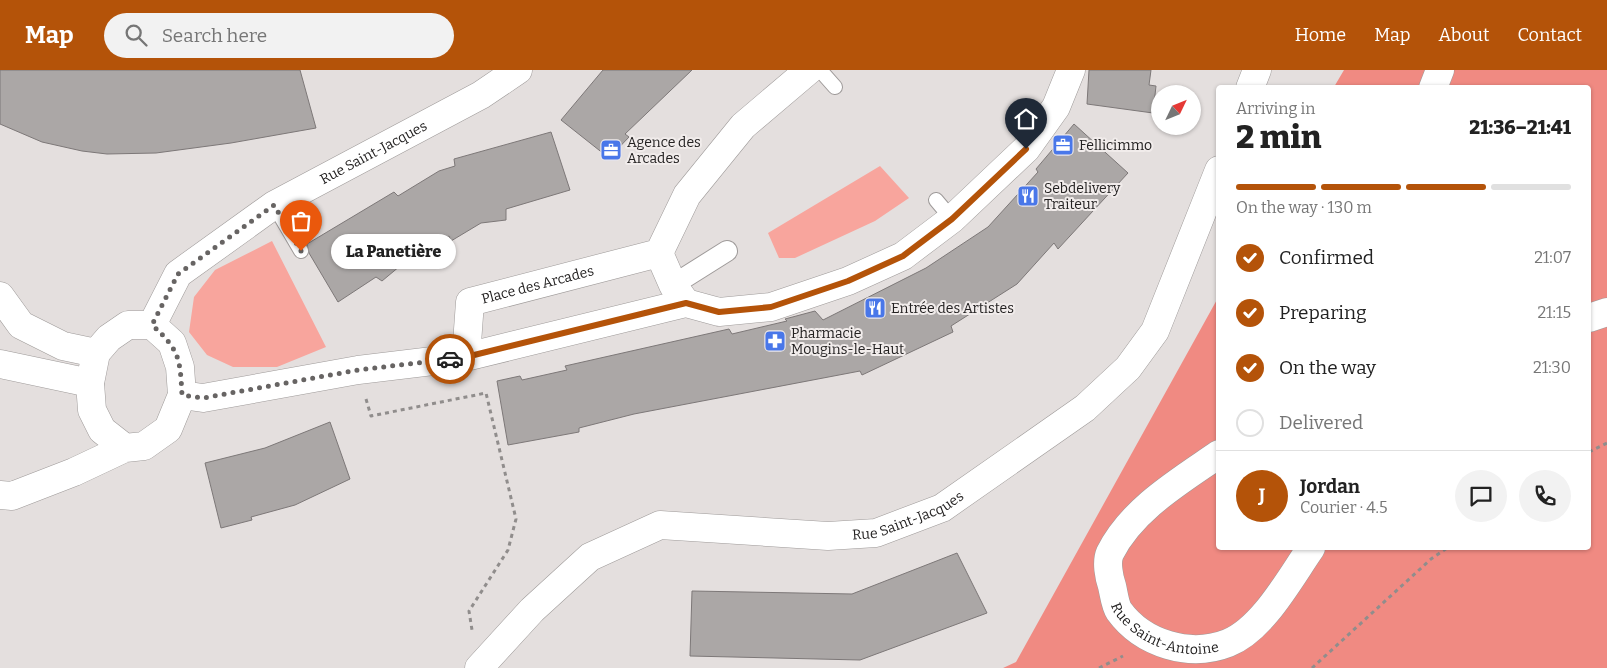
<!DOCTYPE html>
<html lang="en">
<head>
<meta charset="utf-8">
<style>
  :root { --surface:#fff; --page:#f2f2f2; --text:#222; --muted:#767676; --line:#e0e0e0; --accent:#b45309 }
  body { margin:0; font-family:Bitter,serif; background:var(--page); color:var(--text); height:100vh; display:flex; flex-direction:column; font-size:19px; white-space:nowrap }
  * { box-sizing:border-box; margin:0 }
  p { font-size:16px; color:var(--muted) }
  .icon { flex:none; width:28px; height:28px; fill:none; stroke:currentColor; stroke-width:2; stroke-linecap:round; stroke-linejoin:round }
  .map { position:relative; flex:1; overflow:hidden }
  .drawer { position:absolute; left:1216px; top:15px; width:375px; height:465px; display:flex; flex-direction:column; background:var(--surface); border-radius:5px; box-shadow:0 1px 4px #0004 }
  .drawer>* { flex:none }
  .needle { width:32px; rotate:47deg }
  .fabs { position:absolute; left:1151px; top:15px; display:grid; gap:10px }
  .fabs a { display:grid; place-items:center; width:50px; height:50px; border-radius:50%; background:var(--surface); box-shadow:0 1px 4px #0004; font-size:25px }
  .pin { position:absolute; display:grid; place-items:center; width:42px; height:42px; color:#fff; margin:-51px -21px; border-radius:50% 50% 50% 0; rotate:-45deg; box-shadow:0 0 5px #0007 }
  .pin .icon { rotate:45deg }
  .courier { position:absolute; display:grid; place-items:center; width:50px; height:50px; margin:-25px; border:4px solid #b45309; border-radius:50%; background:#fff; color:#222; box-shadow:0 1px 6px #0007 }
  .bubble { position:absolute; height:35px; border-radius:18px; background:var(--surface); box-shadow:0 1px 4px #0004; font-size:16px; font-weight:800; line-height:35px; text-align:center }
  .overview em { font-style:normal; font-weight:800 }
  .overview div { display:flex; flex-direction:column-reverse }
  .overview { display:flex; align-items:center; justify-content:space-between; height:85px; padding:0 20px }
  h1 { font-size:32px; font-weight:800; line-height:38px }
  .bar { display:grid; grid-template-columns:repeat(4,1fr); gap:8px 5px; align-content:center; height:60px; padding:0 20px }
  .bar i { height:6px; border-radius:4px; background:var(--line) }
  .bar .active { background:var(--accent) }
  .bar p { grid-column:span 4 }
  .line { display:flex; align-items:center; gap:12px; padding:0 20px; border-top:1px solid var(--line) }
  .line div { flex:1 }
  .round { display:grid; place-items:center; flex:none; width:52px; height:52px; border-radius:26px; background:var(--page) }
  ol { padding:0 20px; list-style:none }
  li { display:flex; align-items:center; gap:15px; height:55px }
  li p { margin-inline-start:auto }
  li .icon { padding:5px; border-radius:50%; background:var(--accent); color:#fff; stroke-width:4 }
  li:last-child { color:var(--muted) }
  li i { width:28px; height:28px; border:2px solid var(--line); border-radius:50% }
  header { display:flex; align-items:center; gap:30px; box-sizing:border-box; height:70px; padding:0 25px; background:var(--accent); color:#fff }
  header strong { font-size:24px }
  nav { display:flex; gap:28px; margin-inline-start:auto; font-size:18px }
  .search { width:350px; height:45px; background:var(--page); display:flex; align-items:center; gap:12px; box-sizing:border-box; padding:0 18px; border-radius:28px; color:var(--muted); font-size:19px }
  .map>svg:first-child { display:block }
</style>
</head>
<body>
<header>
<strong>Map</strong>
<div class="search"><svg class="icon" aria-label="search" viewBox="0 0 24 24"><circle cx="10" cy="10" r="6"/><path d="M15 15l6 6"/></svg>Search here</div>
<nav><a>Home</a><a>Map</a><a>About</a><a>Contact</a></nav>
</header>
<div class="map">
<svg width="1607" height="598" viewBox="0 0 1607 598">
  <rect width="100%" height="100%" fill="#e4dfde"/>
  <path fill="#f8a59d" d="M880,96l29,32 -34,23 -80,37h-16l-11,-25z
    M272,171l54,106 -49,20h-44l-26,-12 -18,-23 5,-35 21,-27z"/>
  <path fill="#f08a82" d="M1344,0h263v598h-604l13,-6 203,-366v252h370v-460l-255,-1z"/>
  <path fill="#aba7a6" stroke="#7d7878" d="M0,0h300l16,58 -85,15 -75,10 -49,1 -25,-3 -40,-9 -42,-18z
    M603,0h89l-67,64 4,3 -20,21 -48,-38z
    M1089,0h62l-2,15 7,1 -3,27 -66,-9z
    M1074,54l54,49 -70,76 -4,-6 -37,41 -66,42 2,6 -91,43 -2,-4 -226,43 -55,14v4l-71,13 -11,-64 23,-5 2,4 45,-10 -2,-4 164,-37 3,5 55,-13 -2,-2 30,-8 8,9 103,-52 62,-41 50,-55 -2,-3z
    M551,62l19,58 -64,19v11l-25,3 -30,18 -2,-5 -49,30 -18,15 -6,-4 -38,25 -29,-49 -2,-9 87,-52 4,4 41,-25 16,-5 -1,-7z
    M330,352l20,57 -55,26 -44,12 1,3 -31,8 -16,-65 60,-15z
    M957,483l30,60 -127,47 -170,-4 2,-65 160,3z"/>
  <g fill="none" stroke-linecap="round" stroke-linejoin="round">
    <g stroke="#9e9a99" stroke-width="16">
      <path id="service" d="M820,0l15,17
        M936,130l16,19
        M274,135l27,46"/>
    </g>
    <g stroke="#9e9a99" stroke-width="22">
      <path id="pedestrian" d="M673,215l54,-34"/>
    </g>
    <g stroke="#9e9a99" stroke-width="29">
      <g id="minor">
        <path d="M1250,18l7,-18"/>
        <path d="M1433,18l7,-18"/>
        <path d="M659,183l14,32 13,18"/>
        <path d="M0,226l21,29 42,21 33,7"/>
        <path d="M1589,248l18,-6"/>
        <path id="s1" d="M152,255l26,-51 96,-69 207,-110 37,-25"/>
        <path id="s2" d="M466,287l4,-55 189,-49 28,-58 56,-69 66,-56"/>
        <path d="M0,294l90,19"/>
        <path d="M182,325l21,3 155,-28 108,-13 220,-54 33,9 52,-5 77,-26 55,-25 49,-37 74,-70 30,-42 15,-37"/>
        <path id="s3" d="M1219,384c-39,27 -87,55 -109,99 -4,9 -1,24 2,33 2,8 3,19 7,25 24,33 71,47 109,32 35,-14 62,-65 83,-95"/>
        <path d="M0,425l12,1 62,-24 51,-24 19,-2 24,-17 14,-34 -2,-28 -8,-24 -20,-18h-24l-19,13 -13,15 -6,30 2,27 10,20 23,18"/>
        <path id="s4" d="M479,598l53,-58 58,-53 70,-32 168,11 48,-3 66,-25 143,-100 43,-40 27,-37 64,-161"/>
      </g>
    </g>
    <path stroke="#908d8c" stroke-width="3" stroke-dasharray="4 4" stroke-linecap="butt" d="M366,329l5,17 115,-23 30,126 -8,31 -39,61 3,19
      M1589,382l18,-9
      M1099,598l24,-12
      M1312,598l119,-109 16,-11"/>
    <use href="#service" stroke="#fff" stroke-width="14"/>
    <use href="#pedestrian" stroke="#fff" stroke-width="20"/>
    <use href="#minor" stroke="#fff" stroke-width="28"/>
  </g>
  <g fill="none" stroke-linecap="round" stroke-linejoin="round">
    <path stroke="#676463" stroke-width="5" stroke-dasharray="0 9" d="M301,181l-27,-46 -96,69 -26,51c28,25 28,34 30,70l21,3 155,-28 92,-11"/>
    <path stroke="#b45309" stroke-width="6" d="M450,289l16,-2 220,-54 33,9 52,-5 77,-26 55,-25 49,-37 74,-70"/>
  </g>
  <defs>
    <g id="office-square" transform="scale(1.125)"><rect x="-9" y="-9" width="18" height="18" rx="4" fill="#4977e9" stroke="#f1eceb"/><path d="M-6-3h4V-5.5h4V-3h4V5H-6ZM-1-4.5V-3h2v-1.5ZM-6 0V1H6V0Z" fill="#fff"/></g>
    <g id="restaurant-square" transform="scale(1.125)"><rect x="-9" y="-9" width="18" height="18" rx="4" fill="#4977e9" stroke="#f1eceb"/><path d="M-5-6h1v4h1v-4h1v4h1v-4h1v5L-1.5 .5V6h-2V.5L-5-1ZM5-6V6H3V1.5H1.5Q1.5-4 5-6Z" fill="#fff"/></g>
    <g id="pharmacy-square" transform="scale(1.125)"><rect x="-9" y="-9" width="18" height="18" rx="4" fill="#4977e9" stroke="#f1eceb"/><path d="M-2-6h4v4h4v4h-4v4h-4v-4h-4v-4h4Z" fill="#fff"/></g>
  </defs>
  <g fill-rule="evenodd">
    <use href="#office-square" x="1063" y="75"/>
    <use href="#office-square" x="611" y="80"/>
    <use href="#restaurant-square" x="1028" y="126"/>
    <use href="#restaurant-square" x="875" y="238"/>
    <use href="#pharmacy-square" x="775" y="271"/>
  </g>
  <g text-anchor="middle" stroke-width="4" stroke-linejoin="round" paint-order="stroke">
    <g font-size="14" fill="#232121" stroke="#f1eceb" text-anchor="start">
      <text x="627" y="77">Agence des<tspan x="627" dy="16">Arcades</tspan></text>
      <text x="1079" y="80">Fellicimmo</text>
      <text x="1044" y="123">Sebdelivery<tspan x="1044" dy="16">Traiteur</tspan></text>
      <text x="891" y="243">Entrée des Artistes</text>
      <text x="791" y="268">Pharmacie<tspan x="791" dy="16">Mougins-le-Haut</tspan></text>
    </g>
    <g font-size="14" fill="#232121" stroke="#f1eceb">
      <text dy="5" stroke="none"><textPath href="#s1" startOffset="288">Rue Saint-Jacques</textPath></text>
      <text dy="5" stroke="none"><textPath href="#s2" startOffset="125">Place des Arcades</textPath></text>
      <text dy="5" stroke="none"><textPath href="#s4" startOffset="486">Rue Saint-Jacques</textPath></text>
      <text dy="5" stroke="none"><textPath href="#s3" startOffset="260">Rue Saint-Antoine</textPath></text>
    </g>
  </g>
</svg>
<div class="fabs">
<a><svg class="needle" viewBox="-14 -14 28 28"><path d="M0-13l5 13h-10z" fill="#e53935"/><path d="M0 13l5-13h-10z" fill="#767676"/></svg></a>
</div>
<div class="pin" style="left:301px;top:181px;background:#ea580c"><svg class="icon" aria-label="bag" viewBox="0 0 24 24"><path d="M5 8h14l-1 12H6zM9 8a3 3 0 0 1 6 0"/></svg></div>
<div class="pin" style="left:1026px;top:79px;background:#1f2937"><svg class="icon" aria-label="home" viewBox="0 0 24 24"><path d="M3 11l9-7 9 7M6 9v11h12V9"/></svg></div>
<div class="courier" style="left:450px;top:289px"><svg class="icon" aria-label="car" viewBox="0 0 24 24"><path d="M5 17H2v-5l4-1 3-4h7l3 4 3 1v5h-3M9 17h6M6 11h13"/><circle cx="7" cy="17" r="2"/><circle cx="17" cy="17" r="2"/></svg></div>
<div class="bubble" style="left:331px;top:164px;width:125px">La Panetière</div>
<section class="drawer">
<div class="overview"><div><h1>2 min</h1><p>Arriving in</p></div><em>21:36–21:41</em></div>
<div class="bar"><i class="active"></i><i class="active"></i><i class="active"></i><i></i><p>On the way · 130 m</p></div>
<ol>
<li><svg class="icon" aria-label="check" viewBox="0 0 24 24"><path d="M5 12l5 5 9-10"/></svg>Confirmed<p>21:07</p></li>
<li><svg class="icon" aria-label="check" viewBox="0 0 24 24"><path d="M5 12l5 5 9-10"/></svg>Preparing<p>21:15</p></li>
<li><svg class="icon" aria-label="check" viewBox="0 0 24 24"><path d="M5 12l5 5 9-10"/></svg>On the way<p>21:30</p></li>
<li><i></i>Delivered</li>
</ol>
<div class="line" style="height:90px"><b class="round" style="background:var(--accent);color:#fff">J</b><div><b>Jordan</b><p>Courier · 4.5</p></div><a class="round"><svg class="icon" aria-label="chat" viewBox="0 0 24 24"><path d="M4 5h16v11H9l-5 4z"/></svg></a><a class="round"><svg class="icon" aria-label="phone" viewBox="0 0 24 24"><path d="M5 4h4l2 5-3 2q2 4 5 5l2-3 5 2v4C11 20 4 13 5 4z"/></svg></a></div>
</section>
</div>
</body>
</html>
